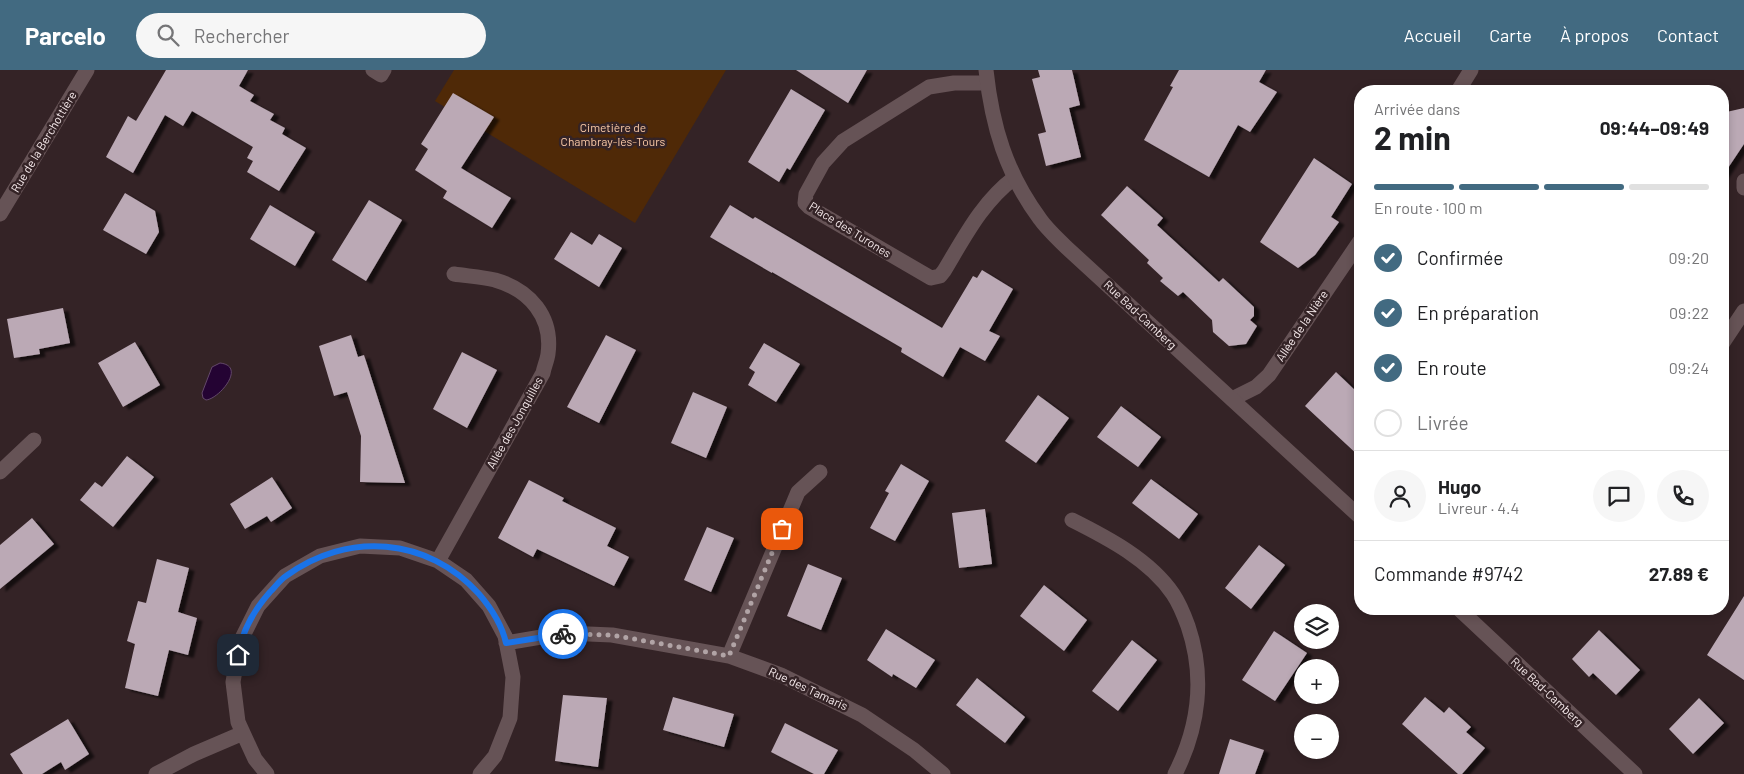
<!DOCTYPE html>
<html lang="fr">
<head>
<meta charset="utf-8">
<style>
  :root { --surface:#fff; --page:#f6f6f6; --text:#202124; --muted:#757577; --line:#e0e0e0; --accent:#426a81 }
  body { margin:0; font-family:Barlow,sans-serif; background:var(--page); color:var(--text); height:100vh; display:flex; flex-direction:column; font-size:19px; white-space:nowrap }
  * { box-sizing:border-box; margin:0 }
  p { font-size:16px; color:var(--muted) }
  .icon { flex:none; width:28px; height:28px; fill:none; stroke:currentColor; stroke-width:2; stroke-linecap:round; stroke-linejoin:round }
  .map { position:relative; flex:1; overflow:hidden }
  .sheet { position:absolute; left:1354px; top:15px; width:375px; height:530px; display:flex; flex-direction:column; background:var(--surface); border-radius:20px; box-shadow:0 2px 8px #0003 }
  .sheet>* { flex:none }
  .buttons { position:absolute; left:1294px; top:534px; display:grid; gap:10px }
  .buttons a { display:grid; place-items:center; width:45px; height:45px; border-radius:50%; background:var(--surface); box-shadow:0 2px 8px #0003; font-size:25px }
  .pin { position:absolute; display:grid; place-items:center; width:42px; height:42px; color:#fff; margin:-21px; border-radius:10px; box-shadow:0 2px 8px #0006 }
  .courier { position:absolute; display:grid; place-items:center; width:50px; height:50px; margin:-25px; border:4px solid #1a73e8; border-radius:50%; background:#fff; color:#222; box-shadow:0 1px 6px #0007 }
  .overview em { font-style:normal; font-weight:700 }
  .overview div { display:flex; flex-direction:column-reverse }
  .overview { display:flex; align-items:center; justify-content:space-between; height:85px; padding:0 20px }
  h1 { font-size:32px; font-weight:700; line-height:38px }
  .bar { display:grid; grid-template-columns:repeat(4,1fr); gap:8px 5px; align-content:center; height:60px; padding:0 20px }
  .bar i { height:6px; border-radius:4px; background:var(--line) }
  .bar .active { background:var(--accent) }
  .bar p { grid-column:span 4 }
  .line { display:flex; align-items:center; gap:12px; padding:0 20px; border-top:1px solid var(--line) }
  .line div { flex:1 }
  .round { display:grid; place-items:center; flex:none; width:52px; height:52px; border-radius:26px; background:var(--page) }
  ol { padding:0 20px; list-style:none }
  li { display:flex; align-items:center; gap:15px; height:55px }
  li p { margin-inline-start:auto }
  li .icon { padding:5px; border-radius:50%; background:var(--accent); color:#fff; stroke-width:4 }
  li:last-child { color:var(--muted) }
  li i { width:28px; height:28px; border:2px solid var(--line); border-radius:50% }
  header { display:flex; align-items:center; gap:30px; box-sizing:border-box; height:70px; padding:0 25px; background:var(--accent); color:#fff }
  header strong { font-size:24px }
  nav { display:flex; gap:28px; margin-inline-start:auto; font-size:18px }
  .search { width:350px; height:45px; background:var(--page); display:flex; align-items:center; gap:12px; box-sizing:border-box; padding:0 18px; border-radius:28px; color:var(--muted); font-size:19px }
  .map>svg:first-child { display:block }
</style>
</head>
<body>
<header>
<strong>Parcelo</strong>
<div class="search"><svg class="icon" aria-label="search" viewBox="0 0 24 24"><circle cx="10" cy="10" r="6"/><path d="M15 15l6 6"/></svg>Rechercher</div>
<nav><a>Accueil</a><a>Carte</a><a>À propos</a><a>Contact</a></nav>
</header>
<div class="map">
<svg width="1744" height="704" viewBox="0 0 1744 704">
  <defs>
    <filter id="shadow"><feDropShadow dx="5.5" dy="3" stdDeviation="1" flood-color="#0009"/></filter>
  </defs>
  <rect width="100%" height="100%" fill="#342326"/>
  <path fill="#4f2907" d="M454,0h272l-91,153 -200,-122z"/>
  <path fill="#240333" stroke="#63486a" d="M220,293c27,3 -1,36 -14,37l-3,-2 -1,-5 10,-26z"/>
  <path fill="#bba9b5" filter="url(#shadow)" d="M166,0h82l-9,16 15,9 -4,6 24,13 -4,6 15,8 -3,6 24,14 -27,43 -32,-19 6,-11 -6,-3 6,-11 -61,-36 -9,15 -18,-11 -32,58 -27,-16 22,-41 8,5z
    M796,0h71l-19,33z
    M1038,0h34l8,35 -11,3 12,49 -35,9 -8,-32 8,-2 -14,-53 8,-2z
    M1179,0h87l-7,12 18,10 -27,40 -12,-7 -29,52 -65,-37 29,-53 -3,-1z
    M791,19l34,21 -35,60 -3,-2 -8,14 -31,-20z
    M453,23l41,24 -33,51 50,30 -19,30 -49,-30 4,-7 -32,-21 13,-21 -7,-5z
    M1744,38v36l-22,33v-64z
    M1314,88l38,26 -21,33 8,5 -24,33 -17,13 -38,-26z
    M1127,116l36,32 -6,7 62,57 4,-4 31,29v9l-4,4 7,6 -11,18 -17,2 -16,-14 -1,-12 -29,-28 -5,4 -18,-15 3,-3 -16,-15 2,-3 -48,-45z
    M125,123l30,18 4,21 -13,22 -43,-24z
    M369,130l33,20 -36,61 -34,-21z
    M270,135l45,27 -20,34 -45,-27z
    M730,135l23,14 2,-2 187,111 31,-52 4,2 5,-8 31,19 -24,42 11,5 -15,25 -25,-14 -17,30 -42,-25 1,-4 -130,-76v1l-62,-36z
    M571,162l21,13 7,-11 23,14 -23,39 -45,-28z
    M63,238l7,35 -31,6 1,5 -26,4 -7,-39z
    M351,265l7,22 6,-2 41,128 -45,-1 1,-46 -14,-44 -13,4 -15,-50z
    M606,265l30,15 -37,73 -32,-16z
    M135,272l25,43 -37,22 -25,-44z
    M764,273l36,21 -24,38 -28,-17 7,-13 -6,-4z
    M462,282l35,18 -30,58 -34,-19z
    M1336,302l24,23v62l-55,-51z
    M693,322l34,15 -21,51 -35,-15z
    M1038,325l31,23 -33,45 -31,-22z
    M1121,336l40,31 -23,30 -41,-30z
    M127,386l27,21 -41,50 -33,-27 15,-18 7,5z
    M901,394l28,17 -34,60 -25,-13 19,-35 -4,-2z
    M272,407l20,31 -21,14 -4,-6 -22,13 -15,-25z
    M1151,409l47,35 -19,25 -47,-36z
    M529,410l35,18 -2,3 54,27 -9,18 22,11 -15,29 -77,-37 -4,8 -35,-19z
    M985,439l7,55 -33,4 -7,-55z
    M32,448l22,26 -54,45v-44z
    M707,457l27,11 -23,54 -27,-12z
    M1259,475l26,20 -34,44 -26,-21z
    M157,489l32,9 -11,44 19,6 -9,37 -19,-5 -11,46 -33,-8 10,-44 -8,-3 11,-40 8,2z
    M808,494l34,14 -21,52 -34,-14z
    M1044,515l43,35 -23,31 -44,-35z
    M1744,526v84l-37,-25z
    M886,559l49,31 -19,28 -23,-14 -1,3 -25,-17z
    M1599,560l41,40 -24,25 -23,-22 -4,4 -17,-18z
    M1274,561l33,22 -32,48 -33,-21z
    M1132,570l25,20 -39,51 -26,-20z
    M977,608l48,39 -20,26 -49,-38z
    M563,625l44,3 -9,69 -43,-6z
    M673,627l61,17 -10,33 -61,-17z
    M1425,627l19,16 5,-6 22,20 -5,5 19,16 -23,26h-4l-56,-50z
    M1699,628l25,25 -31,31 -24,-25z
    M68,649l21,35 -24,16 -4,-8 -19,12h-19l-13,-20z
    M785,653l53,27 -14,24h-10l-43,-22z
    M1230,669l34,11 -9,24h-36z"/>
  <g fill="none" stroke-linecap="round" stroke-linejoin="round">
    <path stroke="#665356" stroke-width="15" d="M373,0l8,5 3,-5
      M987,13h-33l-25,4 -86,54 -20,22 -17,31 -1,9 4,4 122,71 9,-2 4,-5c20,-33 38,-69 70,-93
      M1458,21l13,-21
      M1744,111v7
      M0,144l87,-144
      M1722,274l22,-33
      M1232,329l24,-12 13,-12 91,-134
      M0,402l34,-32
      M1072,450c36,18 78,40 101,74 6,9 11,21 15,32 17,50 11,101 -13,148
      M438,491l105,-188c1,-6 4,-12 5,-19 5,-37 -18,-64 -53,-74 -13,-3 -28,-4 -41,-6
      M506,573l59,-10 47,2 117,21 52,19 81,40 52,35 29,24
      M729,586l69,-164 22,-20
      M156,704l38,-20 49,-21
      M267,704l-12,-15 -17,-37 -5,-40 7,-40 18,-36 27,-30 35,-20 40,-10 40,2 38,13 28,19 23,26 16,30 8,41 -3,41 -15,38 -15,18"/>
    <path stroke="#665356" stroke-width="15" d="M986,0c6,56 20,103 54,149 7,10 17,19 26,28l294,270
      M1459,539l176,165"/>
  </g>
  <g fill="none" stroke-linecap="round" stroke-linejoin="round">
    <path stroke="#b1a4a6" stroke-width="5" stroke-dasharray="0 9" d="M563,564l49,1 117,21 53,-127"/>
    <path stroke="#1a73e8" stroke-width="6" d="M238,585c4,-23 16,-45 32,-63 5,-5 10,-12 16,-16 61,-45 142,-39 193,18 12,14 23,31 27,49l57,-9"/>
  </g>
  <g text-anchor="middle" stroke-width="5" stroke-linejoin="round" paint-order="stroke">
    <g font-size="12" fill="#fccba8" stroke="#342326">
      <text x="613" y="62">Cimetière de<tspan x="613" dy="14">Chambray-lès-Tours</tspan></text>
    </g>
    <g font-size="12" fill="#f5e9eb" stroke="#342326">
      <text transform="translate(44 72) rotate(-59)" y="4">Rue de la Berchottière</text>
      <text transform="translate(850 160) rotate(32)" y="4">Place des Turones</text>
      <text transform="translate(1140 245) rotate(43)" y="4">Rue Bad-Camberg</text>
      <text transform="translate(1302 256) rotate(-56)" y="4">Allée de la Nière</text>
      <text transform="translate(515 353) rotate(-61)" y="4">Allée des Jonquilles</text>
      <text transform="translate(808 619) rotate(25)" y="4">Rue des Tamaris</text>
      <text transform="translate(1547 622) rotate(43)" y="4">Rue Bad-Camberg</text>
    </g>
  </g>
</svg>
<div class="buttons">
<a><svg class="icon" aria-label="layers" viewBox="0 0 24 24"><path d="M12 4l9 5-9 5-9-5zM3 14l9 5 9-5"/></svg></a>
<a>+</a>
<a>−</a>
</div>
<div class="pin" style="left:782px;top:459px;background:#ea580c"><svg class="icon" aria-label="bag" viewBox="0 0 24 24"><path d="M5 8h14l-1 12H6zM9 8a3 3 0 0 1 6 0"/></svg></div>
<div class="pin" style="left:238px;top:585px;background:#1f2937"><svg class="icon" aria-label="home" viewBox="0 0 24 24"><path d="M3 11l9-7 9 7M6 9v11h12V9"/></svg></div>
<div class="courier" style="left:563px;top:564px"><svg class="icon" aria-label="bike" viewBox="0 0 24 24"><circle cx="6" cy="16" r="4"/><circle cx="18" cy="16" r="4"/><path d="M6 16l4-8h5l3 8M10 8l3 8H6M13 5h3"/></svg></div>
<section class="sheet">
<div class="overview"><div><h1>2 min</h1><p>Arrivée dans</p></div><em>09:44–09:49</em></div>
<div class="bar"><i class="active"></i><i class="active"></i><i class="active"></i><i></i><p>En route · 100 m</p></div>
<ol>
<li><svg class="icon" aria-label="check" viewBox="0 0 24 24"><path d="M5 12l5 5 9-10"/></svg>Confirmée<p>09:20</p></li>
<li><svg class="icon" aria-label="check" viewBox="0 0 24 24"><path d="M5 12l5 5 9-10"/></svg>En préparation<p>09:22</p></li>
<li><svg class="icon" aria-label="check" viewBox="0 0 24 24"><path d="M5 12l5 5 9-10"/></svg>En route<p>09:24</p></li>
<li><i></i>Livrée</li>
</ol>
<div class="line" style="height:90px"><a class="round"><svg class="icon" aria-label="person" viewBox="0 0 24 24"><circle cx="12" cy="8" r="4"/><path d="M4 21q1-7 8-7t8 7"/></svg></a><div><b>Hugo</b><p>Livreur · 4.4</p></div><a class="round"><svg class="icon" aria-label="chat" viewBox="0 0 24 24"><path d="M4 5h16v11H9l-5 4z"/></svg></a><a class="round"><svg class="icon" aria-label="phone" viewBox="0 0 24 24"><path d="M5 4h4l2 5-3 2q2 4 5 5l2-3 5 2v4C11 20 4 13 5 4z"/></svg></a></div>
<div class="line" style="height:65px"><div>Commande #9742</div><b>27.89 €</b></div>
</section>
</div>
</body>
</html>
